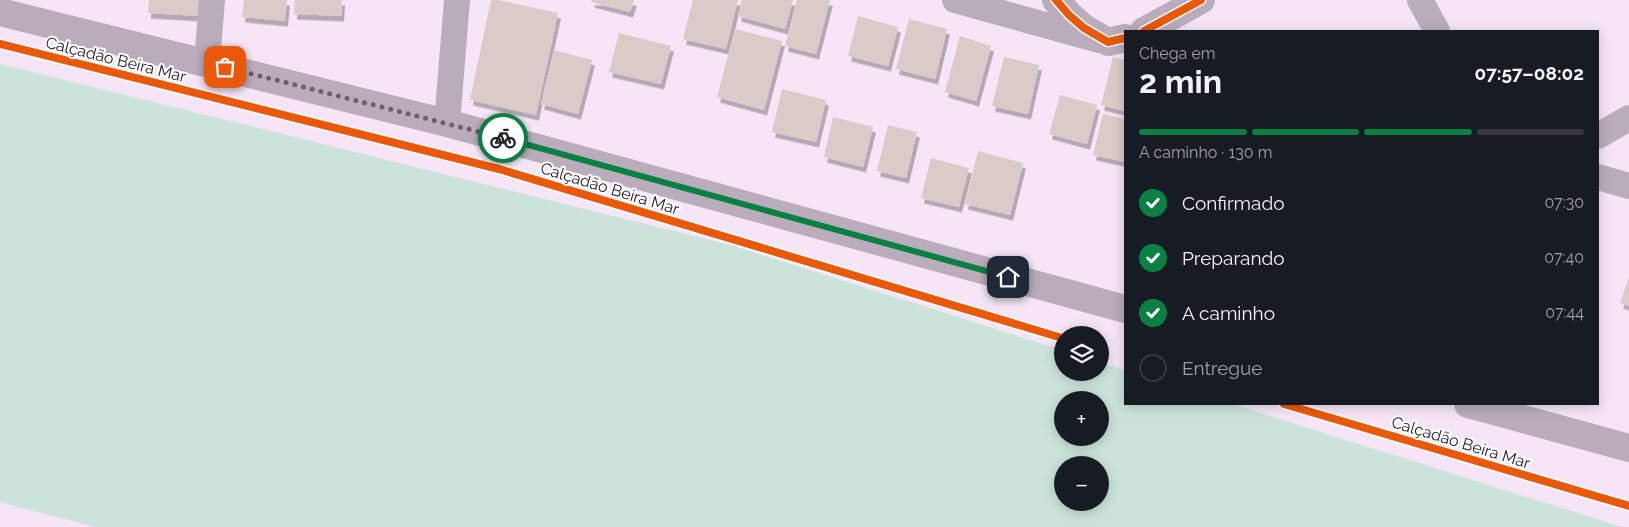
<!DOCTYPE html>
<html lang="pt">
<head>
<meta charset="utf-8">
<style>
  :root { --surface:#171b24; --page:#20242c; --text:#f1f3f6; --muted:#9ea1a6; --line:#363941; --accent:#0b8043 }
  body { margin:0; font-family:Raleway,sans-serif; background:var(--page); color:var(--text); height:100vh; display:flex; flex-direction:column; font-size:19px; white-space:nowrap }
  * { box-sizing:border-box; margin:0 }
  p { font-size:16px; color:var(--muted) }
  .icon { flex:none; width:28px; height:28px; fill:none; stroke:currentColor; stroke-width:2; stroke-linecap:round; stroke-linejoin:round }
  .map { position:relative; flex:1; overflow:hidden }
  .details { position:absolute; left:1124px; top:30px; width:475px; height:375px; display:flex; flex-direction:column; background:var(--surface); border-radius:0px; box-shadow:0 2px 12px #0003 }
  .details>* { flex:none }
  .tools { position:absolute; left:1054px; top:326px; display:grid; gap:10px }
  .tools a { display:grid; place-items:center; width:55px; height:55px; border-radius:50%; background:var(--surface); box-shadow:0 2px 12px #0003; font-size:25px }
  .pin { position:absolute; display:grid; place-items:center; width:42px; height:42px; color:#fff; margin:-21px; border-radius:10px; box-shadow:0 2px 8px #0006 }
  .courier { position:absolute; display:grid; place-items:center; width:50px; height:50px; margin:-25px; border:4px solid #0b8043; border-radius:50%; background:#fff; color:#222; box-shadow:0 1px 6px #0007 }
  .overview em { font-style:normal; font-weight:700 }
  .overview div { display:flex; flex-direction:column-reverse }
  .overview { display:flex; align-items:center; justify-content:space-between; height:85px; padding:0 15px }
  h1 { font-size:32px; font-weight:700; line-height:38px }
  .bar { display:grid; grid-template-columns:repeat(4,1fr); gap:8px 5px; align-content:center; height:60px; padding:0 15px }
  .bar i { height:6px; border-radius:4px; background:var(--line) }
  .bar .selected { background:var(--accent) }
  .bar p { grid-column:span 4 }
  ol { padding:0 15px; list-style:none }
  li { display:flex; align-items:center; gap:15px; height:55px }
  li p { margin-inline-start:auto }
  li .icon { padding:5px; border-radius:50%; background:var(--accent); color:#fff; stroke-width:4 }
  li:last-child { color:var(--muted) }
  li i { width:28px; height:28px; border:2px solid var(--line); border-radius:50% }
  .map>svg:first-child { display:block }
</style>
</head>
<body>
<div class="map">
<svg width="1629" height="527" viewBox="0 0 1629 527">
  <defs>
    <filter id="shadow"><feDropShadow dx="3" dy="5.5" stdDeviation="0" flood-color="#0004"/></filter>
  </defs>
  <rect width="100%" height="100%" fill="#f5e5f6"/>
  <path fill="#cbe3da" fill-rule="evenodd" d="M0,64l734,182 328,104v22h38v-10l25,8v34h107l390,123h-1527l-95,-25zM1062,400h38v38h-38zM1062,465h38v37h-38z"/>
  <path fill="#dbcbc8" filter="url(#shadow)" d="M149,0h50l-1,16 -50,-3z
    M244,0h43l-2,21 -43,-4z
    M295,0h47l-1,16 -47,-2z
    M491,0h7l60,13 -22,102 -66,-15z
    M592,0h42l-4,12 -39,-10z
    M693,0h45l-12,49 -43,-10z
    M742,0h51l-8,29 -47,-13z
    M797,0h33l-14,54 -31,-8z
    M858,16l40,11 -10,39 -40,-10z
    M909,19l38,10 -12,50 -39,-10z
    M735,29l47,12 -18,69 -47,-13z
    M619,33l52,13 -10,38 -52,-12z
    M960,36l31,10 -15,55 -31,-9z
    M554,50l38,10 -14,54 -37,-10z
    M1004,57l35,8 -11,49 -36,-8z
    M1113,57l12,3v51l-24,-6z
    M782,89l44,11 -10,42 -44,-10z
    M1060,95l37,10 -10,39 -38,-10z
    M1103,114l22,5v43l-32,-7z
    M833,117l40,10 -10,40 -39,-10z
    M888,125l29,7 -11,46 -29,-7z
    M978,151l45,12 -13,52 -45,-11z
    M931,158l38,10 -10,39 -38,-9z
    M1629,277v29l-9,-3z"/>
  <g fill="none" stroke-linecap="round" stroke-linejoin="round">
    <path stroke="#baadbb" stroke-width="26" d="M955,0l144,40
      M1420,0l17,31
      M207,62l5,-62
      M447,123l10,-123
      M1598,136l31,-18
      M1598,177l31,9"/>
    <path stroke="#baacbb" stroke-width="28" d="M1056,0l13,15 15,13 24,14 17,-4
      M0,12l447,111 678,186
      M1144,31l57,-31
      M1468,404l161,44"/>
    <g stroke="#fff" stroke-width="11">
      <path id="cycleway" d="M1056,0l13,15 15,13 24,14 17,-4
        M1144,31l57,-31
        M0,44l499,125 563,169
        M1284,404l345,102"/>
    </g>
    <use href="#cycleway" stroke="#e8590c" stroke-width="8"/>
  </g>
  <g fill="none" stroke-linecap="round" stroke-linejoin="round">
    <path stroke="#6b606c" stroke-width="5" stroke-dasharray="0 9" d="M225,67l278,71"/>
    <path stroke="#0b8043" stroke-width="6" d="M503,138l505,139"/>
  </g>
  <g text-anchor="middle" stroke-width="4" stroke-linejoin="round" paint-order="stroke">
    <g font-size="16" fill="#211822" stroke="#fff">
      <text transform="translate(116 59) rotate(14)" y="6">Calçadão Beira Mar</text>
      <text transform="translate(610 188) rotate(17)" y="6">Calçadão Beira Mar</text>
      <text transform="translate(1461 442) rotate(17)" y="6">Calçadão Beira Mar</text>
    </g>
  </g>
</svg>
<div class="tools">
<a><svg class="icon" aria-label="layers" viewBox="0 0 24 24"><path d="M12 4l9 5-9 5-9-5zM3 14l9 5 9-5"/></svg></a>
<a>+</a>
<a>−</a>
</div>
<div class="pin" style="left:225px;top:67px;background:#ea580c"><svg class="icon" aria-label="bag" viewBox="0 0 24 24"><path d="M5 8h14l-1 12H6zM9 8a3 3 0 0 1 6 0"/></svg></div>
<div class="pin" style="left:1008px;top:277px;background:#1f2937"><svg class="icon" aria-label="home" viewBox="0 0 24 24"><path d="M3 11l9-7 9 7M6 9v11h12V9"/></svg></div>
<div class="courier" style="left:503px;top:138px"><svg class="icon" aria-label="bike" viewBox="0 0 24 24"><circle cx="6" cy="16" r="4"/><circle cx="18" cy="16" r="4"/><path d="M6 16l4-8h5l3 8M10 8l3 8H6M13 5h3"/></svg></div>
<section class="details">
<div class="overview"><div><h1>2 min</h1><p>Chega em</p></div><em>07:57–08:02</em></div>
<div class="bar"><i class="selected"></i><i class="selected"></i><i class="selected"></i><i></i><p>A caminho · 130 m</p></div>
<ol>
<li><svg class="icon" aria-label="check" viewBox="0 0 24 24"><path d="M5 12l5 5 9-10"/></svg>Confirmado<p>07:30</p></li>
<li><svg class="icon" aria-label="check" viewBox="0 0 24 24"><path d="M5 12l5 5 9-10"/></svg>Preparando<p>07:40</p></li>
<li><svg class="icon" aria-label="check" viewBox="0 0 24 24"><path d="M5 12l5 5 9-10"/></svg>A caminho<p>07:44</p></li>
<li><i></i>Entregue</li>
</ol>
</section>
</div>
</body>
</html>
